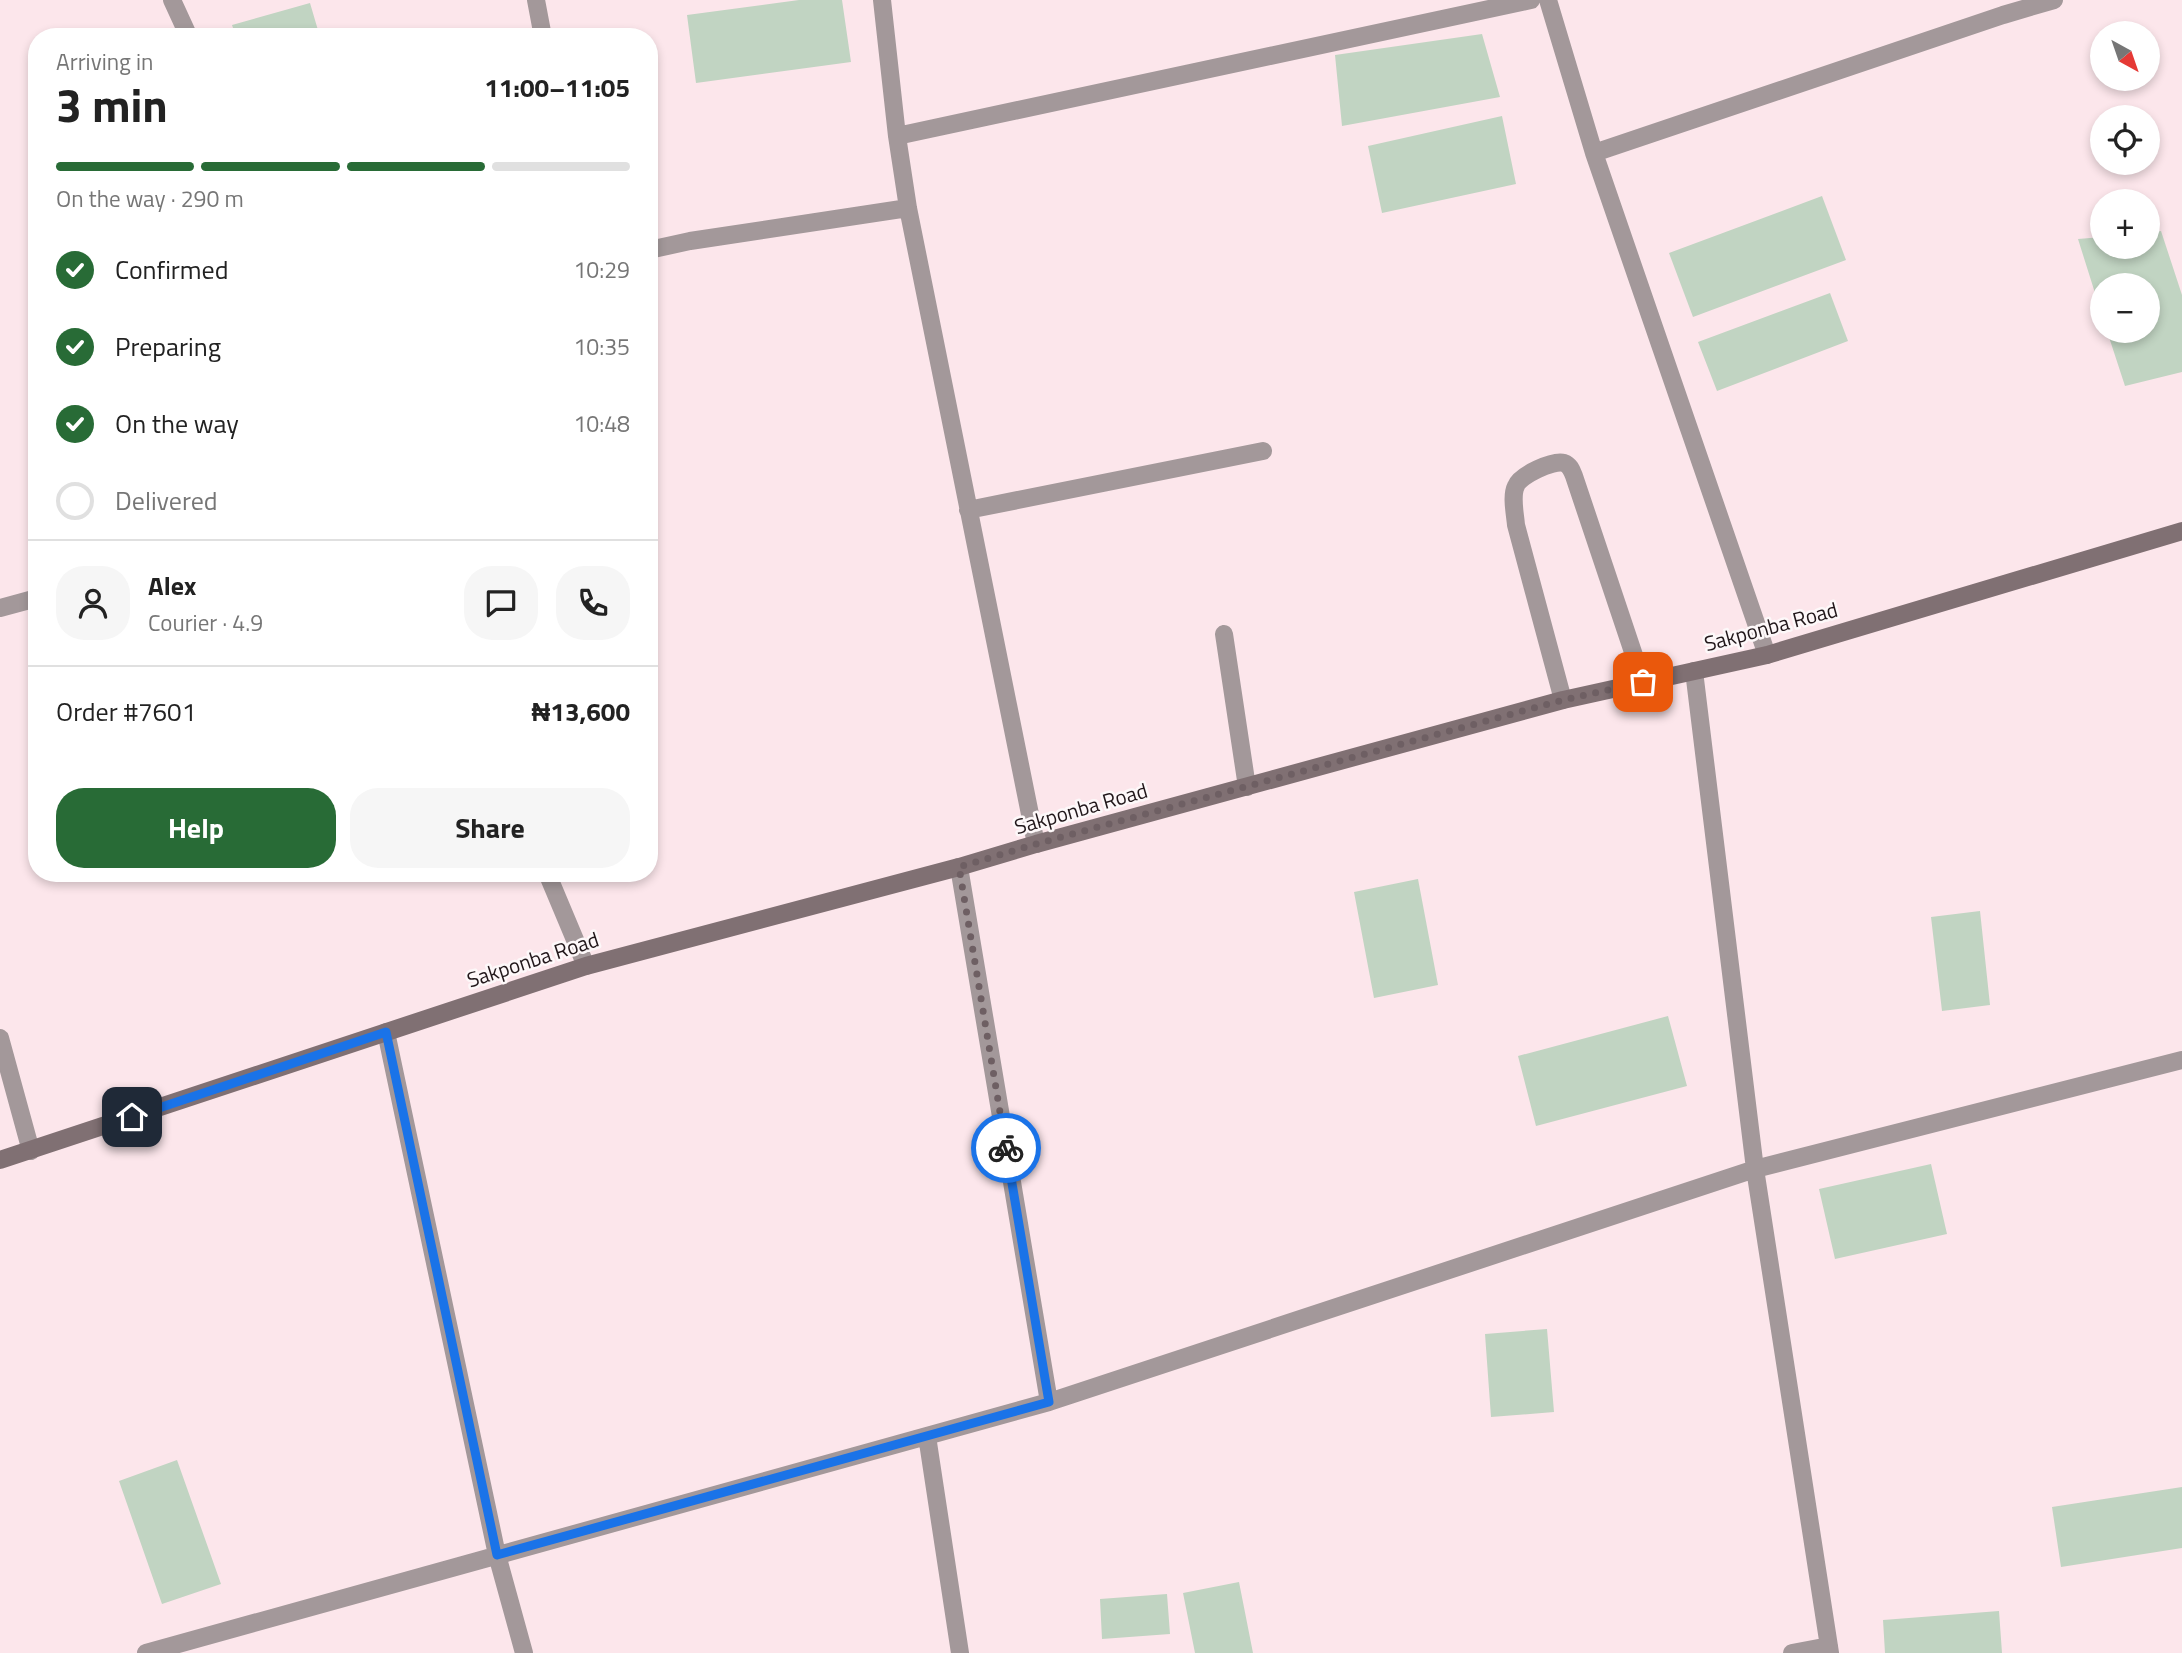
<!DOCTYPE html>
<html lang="en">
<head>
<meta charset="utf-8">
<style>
  :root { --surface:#fff; --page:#f6f6f6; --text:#222; --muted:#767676; --line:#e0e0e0; --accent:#286b36 }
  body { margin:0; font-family:"Titillium Web",sans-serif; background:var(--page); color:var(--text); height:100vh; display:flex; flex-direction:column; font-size:26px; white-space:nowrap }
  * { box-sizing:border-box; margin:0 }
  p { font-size:23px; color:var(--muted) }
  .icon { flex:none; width:38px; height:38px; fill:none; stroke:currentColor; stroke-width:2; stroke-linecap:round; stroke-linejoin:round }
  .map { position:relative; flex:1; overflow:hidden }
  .details { position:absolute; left:28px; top:28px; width:630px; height:854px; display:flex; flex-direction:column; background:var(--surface); border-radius:28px; box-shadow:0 4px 10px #0003 }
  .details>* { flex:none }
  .needle { width:46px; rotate:140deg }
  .buttons { position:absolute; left:2090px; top:21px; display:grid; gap:14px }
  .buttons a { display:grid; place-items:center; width:70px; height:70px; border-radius:50%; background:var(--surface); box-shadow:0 4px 10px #0003; font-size:35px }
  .pin { position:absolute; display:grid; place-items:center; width:60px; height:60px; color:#fff; margin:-30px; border-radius:14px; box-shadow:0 4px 10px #0006 }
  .courier { position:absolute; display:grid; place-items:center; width:70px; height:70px; margin:-35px; border:5px solid #1a73e8; border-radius:50%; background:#fff; color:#222; box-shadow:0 2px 9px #0007 }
  .overview em { font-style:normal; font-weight:700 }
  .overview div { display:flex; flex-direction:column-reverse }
  .overview { display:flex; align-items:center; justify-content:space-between; height:119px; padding:0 28px }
  h1 { font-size:46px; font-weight:700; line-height:52px }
  .bar { display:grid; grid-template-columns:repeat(4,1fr); gap:10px 7px; align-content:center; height:84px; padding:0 28px }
  .bar i { height:9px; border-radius:5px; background:var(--line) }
  .bar .current { background:var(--accent) }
  .bar p { grid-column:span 4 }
  .line { display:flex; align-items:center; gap:18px; padding:0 28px; border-top:2px solid var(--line) }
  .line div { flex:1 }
  .round { display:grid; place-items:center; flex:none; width:74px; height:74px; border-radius:28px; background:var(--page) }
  ol { padding:0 28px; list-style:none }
  li { display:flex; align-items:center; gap:21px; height:77px }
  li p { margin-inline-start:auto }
  li .icon { padding:7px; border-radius:50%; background:var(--accent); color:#fff; stroke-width:4 }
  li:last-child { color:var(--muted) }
  li i { width:38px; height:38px; border:4px solid var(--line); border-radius:50% }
  .action { display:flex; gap:14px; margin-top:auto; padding:14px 28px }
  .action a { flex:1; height:80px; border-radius:28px; background:var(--accent); color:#fff; font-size:28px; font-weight:700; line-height:80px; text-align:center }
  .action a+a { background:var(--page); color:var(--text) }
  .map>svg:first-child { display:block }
</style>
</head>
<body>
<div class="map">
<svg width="2182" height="1653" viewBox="0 0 2182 1653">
  <rect width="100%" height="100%" fill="#fce6eb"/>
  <path fill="#c1d4c2" d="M799,0h43l9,62 -155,21 -9,-68z
    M310,3l10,34h-84l-4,-12z
    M1482,34l18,63 -158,29 -7,-71z
    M1502,116l14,68 -134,29 -14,-67z
    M1822,196l24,64 -153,57 -24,-64z
    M2161,231l21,64v77l-57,14 -18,-55h40v-46h-45l-1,27 -23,-73 24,-2v10h45v-14z
    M1830,293l18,48 -131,50 -19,-49z
    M1418,879l20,106 -64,13 -20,-106z
    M1980,911l10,94 -48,6 -11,-94z
    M1668,1016l19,70 -151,40 -18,-70z
    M1931,1164l16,70 -112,25 -16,-70z
    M1547,1329l7,83 -63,5 -6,-83z
    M177,1460l44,124 -59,20 -43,-123z
    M2182,1487v61l-121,19 -9,-60z
    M1239,1582l14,71h-58l-12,-60z
    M1167,1594l3,40 -68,5 -2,-40z
    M1999,1611l3,42h-117l-2,-33z"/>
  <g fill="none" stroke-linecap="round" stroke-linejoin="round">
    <path stroke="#a3989a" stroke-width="18" d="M1224,634l23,153
      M1563,700l-47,-175c-1,-12 -5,-29 0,-39 4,-11 37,-26 48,-23 6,2 8,8 10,13l69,206"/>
    <path stroke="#a3989a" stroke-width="18" d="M172,0l17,37
      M536,0l7,37
      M882,0l15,136 11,72 128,636
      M1548,0l46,153 173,502
      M897,136l634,-136
      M1594,153l409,-138 51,-15
      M649,250l41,-9 218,-33
      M968,510l295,-59
      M0,608l37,-10
      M1694,671l61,498 75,484
      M959,867l90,535
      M547,873l39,93
      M386,1032l111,523 27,98
      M0,1038l31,113
      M927,1436l33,217
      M146,1653l903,-251 706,-233 427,-109
      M1792,1653l37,-7"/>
    <path stroke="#807073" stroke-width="18" d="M0,1160l586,-194 373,-99 77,-23 527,-144 204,-45 415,-124"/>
  </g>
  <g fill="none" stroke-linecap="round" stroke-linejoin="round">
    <path stroke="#6e5f63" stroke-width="7" stroke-dasharray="0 12.6" d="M1006,1148l-47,-281 77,-23 527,-144 80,-18"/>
    <path stroke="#1a73e8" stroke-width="9" d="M132,1117l254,-85 111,523 552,-153 -43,-254"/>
  </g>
  <g text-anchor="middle" stroke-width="5" stroke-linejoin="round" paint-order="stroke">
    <g font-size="21" fill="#21171a" stroke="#fdf8f9">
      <text transform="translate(1771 627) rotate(-15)" y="7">Sakponba Road</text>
      <text transform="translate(1081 809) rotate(-16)" y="7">Sakponba Road</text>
      <text transform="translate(533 960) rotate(-18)" y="7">Sakponba Road</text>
    </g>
  </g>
</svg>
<div class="buttons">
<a><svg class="needle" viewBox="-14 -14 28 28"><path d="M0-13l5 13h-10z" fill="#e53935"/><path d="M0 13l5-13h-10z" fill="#767676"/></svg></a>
<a><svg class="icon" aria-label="locate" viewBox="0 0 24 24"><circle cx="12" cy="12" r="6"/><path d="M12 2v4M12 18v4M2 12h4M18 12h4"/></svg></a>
<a>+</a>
<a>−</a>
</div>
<div class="pin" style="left:1643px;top:682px;background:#ea580c"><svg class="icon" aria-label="bag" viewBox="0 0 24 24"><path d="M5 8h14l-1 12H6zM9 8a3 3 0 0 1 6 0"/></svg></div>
<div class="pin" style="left:132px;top:1117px;background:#1f2937"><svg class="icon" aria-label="home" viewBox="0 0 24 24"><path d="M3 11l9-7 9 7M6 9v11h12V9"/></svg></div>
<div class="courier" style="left:1006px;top:1148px"><svg class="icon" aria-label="bike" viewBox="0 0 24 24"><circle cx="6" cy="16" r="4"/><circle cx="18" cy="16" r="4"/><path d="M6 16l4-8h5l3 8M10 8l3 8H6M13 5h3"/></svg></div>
<section class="details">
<div class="overview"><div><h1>3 min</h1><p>Arriving in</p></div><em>11:00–11:05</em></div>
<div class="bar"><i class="current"></i><i class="current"></i><i class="current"></i><i></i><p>On the way · 290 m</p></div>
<ol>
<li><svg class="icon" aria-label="check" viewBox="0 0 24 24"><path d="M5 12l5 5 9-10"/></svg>Confirmed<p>10:29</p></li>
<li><svg class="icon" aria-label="check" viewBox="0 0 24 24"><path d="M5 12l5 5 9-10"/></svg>Preparing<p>10:35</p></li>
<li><svg class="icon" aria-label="check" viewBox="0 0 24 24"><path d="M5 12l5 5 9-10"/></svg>On the way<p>10:48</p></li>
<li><i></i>Delivered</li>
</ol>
<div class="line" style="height:126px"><a class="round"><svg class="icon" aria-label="person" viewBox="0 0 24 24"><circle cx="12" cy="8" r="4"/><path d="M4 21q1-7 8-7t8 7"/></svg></a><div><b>Alex</b><p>Courier · 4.9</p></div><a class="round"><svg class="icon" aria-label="chat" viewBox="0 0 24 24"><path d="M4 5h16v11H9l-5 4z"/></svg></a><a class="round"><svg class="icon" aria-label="phone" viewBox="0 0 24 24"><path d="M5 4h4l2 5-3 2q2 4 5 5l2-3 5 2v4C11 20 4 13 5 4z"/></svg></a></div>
<div class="line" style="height:91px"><div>Order #7601</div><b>₦13,600</b></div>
<div class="action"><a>Help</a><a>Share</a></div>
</section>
</div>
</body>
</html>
